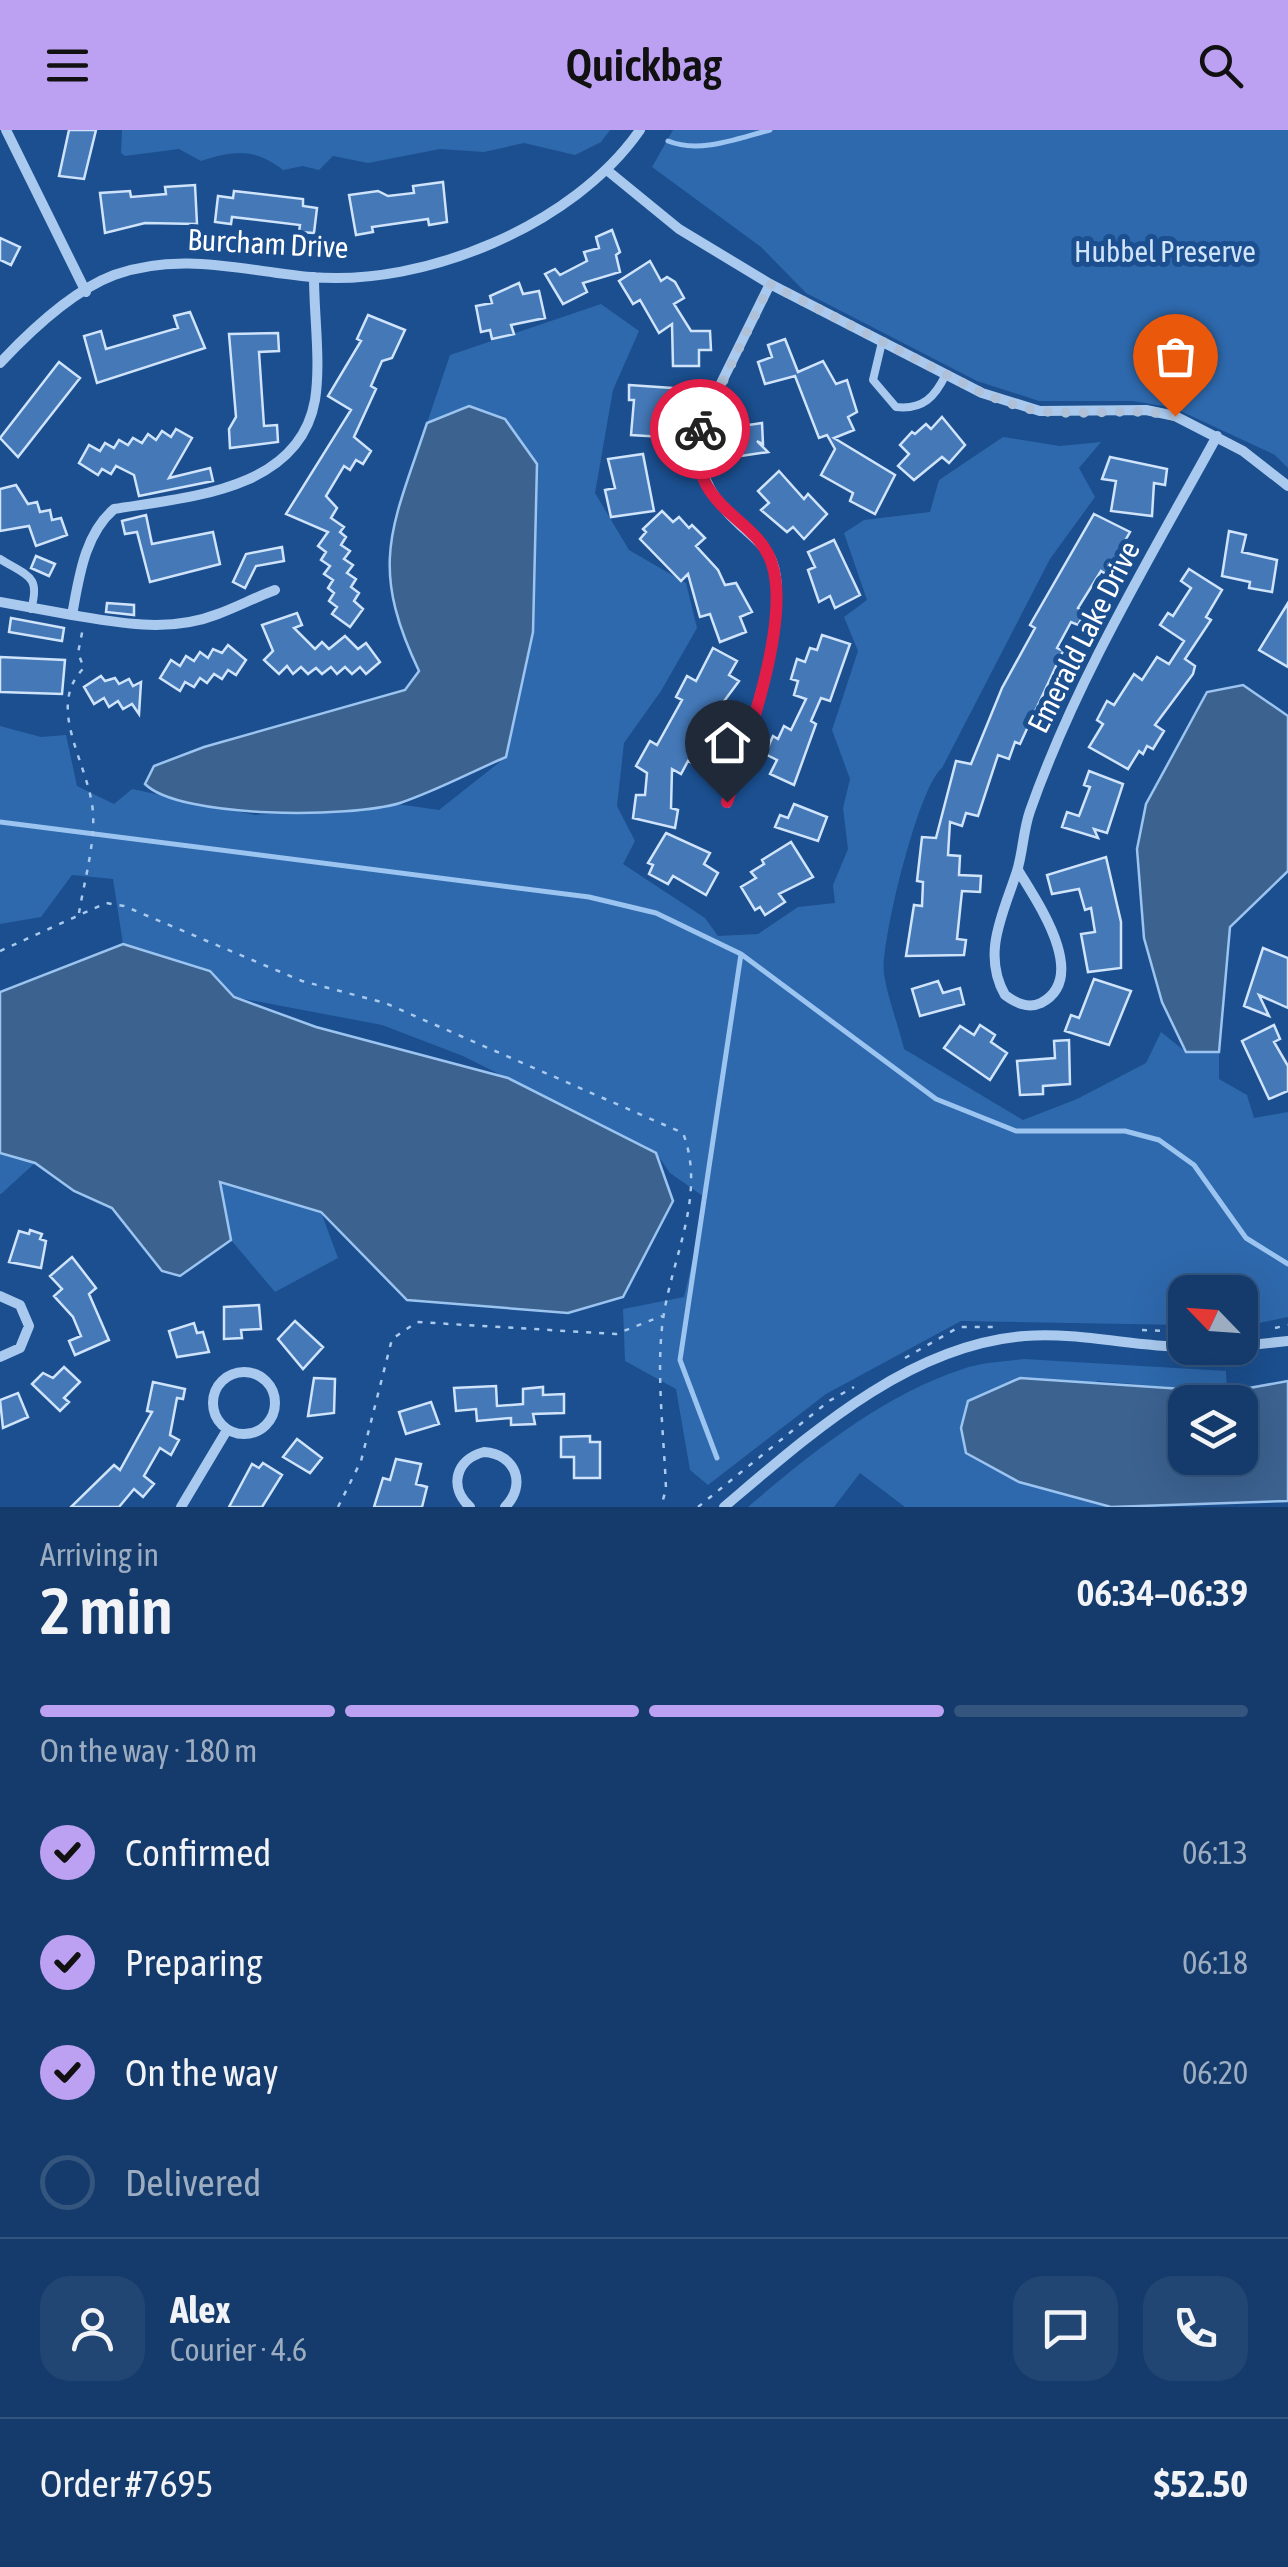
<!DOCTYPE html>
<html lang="en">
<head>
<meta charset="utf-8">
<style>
  :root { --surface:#143b6b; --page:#214673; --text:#f1f3f6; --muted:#9dadc1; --line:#33557e; --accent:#bca0f2 }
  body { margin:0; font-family:"Asap Condensed",sans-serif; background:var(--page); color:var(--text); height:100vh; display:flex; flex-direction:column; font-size:38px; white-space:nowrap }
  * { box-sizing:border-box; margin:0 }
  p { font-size:32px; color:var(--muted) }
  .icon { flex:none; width:55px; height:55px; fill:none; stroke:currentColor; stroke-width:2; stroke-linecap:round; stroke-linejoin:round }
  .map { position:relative; height:1377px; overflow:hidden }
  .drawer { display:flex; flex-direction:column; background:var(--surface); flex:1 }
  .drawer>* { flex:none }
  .needle { width:65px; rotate:295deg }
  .buttons { position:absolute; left:1168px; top:1145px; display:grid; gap:20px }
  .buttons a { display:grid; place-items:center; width:90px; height:90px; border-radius:20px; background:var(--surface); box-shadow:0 10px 40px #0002,0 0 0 2px var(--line); font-size:50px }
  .pin { position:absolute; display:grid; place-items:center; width:85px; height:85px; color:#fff; margin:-102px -42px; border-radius:50% 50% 50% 0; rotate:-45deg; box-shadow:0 0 10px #0007 }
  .pin .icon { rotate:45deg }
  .courier { position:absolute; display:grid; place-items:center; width:100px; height:100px; margin:-50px; border:8px solid #e11d48; border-radius:50%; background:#fff; color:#222; box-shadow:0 2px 12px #0007 }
  .head em { font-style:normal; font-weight:600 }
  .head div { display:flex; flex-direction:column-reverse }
  .head { display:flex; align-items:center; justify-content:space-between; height:170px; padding:0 40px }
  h1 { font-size:65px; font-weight:600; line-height:75px }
  .bar { display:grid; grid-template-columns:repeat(4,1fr); gap:15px 10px; align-content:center; height:120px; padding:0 40px }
  .bar i { height:12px; border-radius:8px; background:var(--line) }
  .bar .selected { background:var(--accent) }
  .bar p { grid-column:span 4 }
  .line { display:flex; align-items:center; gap:25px; padding:0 40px; border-top:2px solid var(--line) }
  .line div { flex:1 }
  .round { display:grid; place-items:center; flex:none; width:105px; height:105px; border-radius:30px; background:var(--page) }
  ol { padding:0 40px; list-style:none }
  li { display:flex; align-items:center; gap:30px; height:110px }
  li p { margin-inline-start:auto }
  li .icon { padding:10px; border-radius:50%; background:var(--accent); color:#111; stroke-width:4 }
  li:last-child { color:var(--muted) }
  li i { width:55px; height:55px; border:5px solid var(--line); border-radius:50% }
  header { display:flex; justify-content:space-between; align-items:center; height:130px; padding:0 40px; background:var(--accent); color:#111; font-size:45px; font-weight:600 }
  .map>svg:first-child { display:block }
</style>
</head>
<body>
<header><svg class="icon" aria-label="menu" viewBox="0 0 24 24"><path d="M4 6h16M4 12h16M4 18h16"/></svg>Quickbag<svg class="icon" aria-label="search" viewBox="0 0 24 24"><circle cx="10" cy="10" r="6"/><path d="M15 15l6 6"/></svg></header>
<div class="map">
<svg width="1288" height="1377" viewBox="0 0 1288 1377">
  <rect width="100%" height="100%" fill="#1b4f8f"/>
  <path fill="#2e69ad" d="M122,0h488l-9,12 -26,13 -51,-12 -40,9 -44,-3 -72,14 -35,-7 -14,14 -16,-4 -20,4c-29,-22 -48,-20 -82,-9l-22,-12 -54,7 -4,-3z
    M673,0h615v338l-13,-13 -101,-47 -41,-7h-94l-62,-20 -171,-88 -45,-46 -109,-80z
    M601,174l38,27 -26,59 -18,103 34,57 57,33 11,45 -36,63 -37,52 -7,63 18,35 -12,23 82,54 13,18 40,-2 40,-27 37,-4 -2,-18 15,-36 -5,-41 7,-29 -18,-49 26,-79 -14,-34 23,-17 -23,-67 20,-13 66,-8 9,-32 64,-43 57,9 41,-4 -22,26 16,29 -45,62 -108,209c-23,17 -62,175 -58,206 4,25 14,50 20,75l119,71 54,-21 69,-36 15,-31 25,20h33v27l28,16 7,23 34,-6v205l-48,10v-35h-55v33l-224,-4 -135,73 -118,91 -18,-15 -14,-81 -51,-28 -2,-52 61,-12 23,-98 -37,-26 -14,-20 -193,-97 -81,-31 -148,-28 -24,-26 -87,-27 -10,-65 -41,-4 -31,42 -41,7v-198l41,11 25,-2 11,51 37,18 18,-15 123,26 142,-11 42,6 67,-53 27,-125 4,-168 -32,-46 -36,-12 -42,17 23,-68z
    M0,1023l35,10 -34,31h-1z
    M219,1052l102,30 17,46 -63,34 -44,-52z
    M1024,1229l202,12 1,21 -130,-11 -78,101 92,25h-206l-45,-34 -26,34h-86c63,-54 135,-112 215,-138 19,-7 41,-7 61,-10z"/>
  <path fill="#3c6290" stroke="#9cc4f0" stroke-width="2.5" fill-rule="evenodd" d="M469,276l36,13 32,45 -4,168 -27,125c-35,15 -70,34 -106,46 -48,15 -220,16 -255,-19l9,-18 50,-19 201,-57 14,-19c-51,-107 -27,-143 8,-248z
    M1243,555l45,31v155l-58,56 -11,125h-33l-24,-50 -18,-64 -7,-89 9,-45 61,-112z
    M123,814l87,27 24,26 82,30 192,51 148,75 17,48 -50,96 -55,16 -161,-13 -86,-88 -101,-30 11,58 -51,36 -18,-5 -50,-63 -38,-17 -39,-28 -35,-10v-161z
    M1020,1248l207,14 61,-11v120l-177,6 -92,-25 -53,-29 -5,-25 7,-27zM1240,1272v56h-55v-56z"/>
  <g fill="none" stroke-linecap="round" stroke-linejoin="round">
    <path stroke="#9cc4f0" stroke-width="5" d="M668,11c32,13 70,-3 102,-11
      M0,692l589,75 67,16 85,41 195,145 80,32h109l34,9 35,25 52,73 42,26
      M717,1328l-37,-98 61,-406"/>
  </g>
  <path fill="#4478b7" stroke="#cfe3fa" stroke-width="2.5" d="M69,0h27l-12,49 -25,-3z
    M443,52l4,40 -18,3 -1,-6 -56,8 1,5 -17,3 -7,-40 29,-4 10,5 26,-3 -1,-7z
    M195,55l2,39 -52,-1 -40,10 -5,-40 30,-2 1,6 35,-3 -1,-7z
    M234,61l69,8v7l14,2 -3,25 -15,-1 1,-7 -68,-8 -1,7 -16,-2 3,-26 15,2z
    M612,100l8,22 -4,3 4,17 -37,11 4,9 -24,12 -18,-30 10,-5 5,6 27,-14 -3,-9 15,-4 -3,-11z
    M0,108l20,9 -9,18 -11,-5z
    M650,131l11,20 6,-4 8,5 9,16 -10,6 17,27h19l1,19h-12v16h-26l-1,-42 -13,9 -19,-33 -7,4 -14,-23z
    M519,153l4,11 16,-3 6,27 -34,7 3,9 -22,5 -2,-9 -9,2 -5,-26 16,-3 -2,-7z
    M190,182l15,36 -108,35 -13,-47 17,-5 5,18 72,-21 -4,-12z
    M368,185l37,15 -13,28 -10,3 -11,25 5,3 -22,48 17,14 -8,13 -7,-4 -6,10 -6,-4 -18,30 11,12 -6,10 13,9 -4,5 6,5 -5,8 9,6 -6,8 9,6 -6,8 9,6 -5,8 8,6 -5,8 9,8 -13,18 -18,-13 5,-7 -8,-6 5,-8 -6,-5 5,-8 -9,-6 6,-8 -9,-6 5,-8 -8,-6 10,-14 -42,-18 65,-104 -23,-14 33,-55 -4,-2z
    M278,203l1,18 -20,1 5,74 13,-1 1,17 -48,6 -1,-19 7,-12 -7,-83z
    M785,209l13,33 25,-11 13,23 11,-4 10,32 -9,5 6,13 -20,8 61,37 -20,39 -25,-13 3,-8 -32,-18 14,-26 -8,-14 -8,3 -24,-62 -30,8 -7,-22 14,-5 -4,-12z
    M59,232l21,16 -62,79 -18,-19z
    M629,255l43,3 5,34 -13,-1 -1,16 -32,-2 3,-35h-5z
    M942,287l23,28 -16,18 -7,-6 -28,23 -16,-14 11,-12 -9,-9 12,-13 3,2 11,-10 5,5z
    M738,292l4,4 20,-3 1,21 -6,-3 11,11 -41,6 -2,-17 16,-1z
    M176,299l16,9 -23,40 41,-10 3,13 -74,15 -5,-21 -18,-9 -5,8 -9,-5 -4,6 -19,-12 10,-18 11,6 5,-8 9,5 5,-8 9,5 5,-7 9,5 6,-9 8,6 6,-9 9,6z
    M643,324l11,57 -43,6 -6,-27 10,-2 -7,-29z
    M1110,327l57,12 -2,16 -11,-2 -2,33 -41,-5 5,-30 -14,-2z
    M779,341l25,28 4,-5 19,20 -23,25 -11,-12 -6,5 -26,-22 8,-7 -11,-12z
    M16,355l12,19 9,-2 3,10 10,-2 2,10 9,-2 6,17 -31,11 -7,-20 -29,5v-42z
    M662,381l11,11 6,-5 10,11 3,-3 13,13 -9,8 22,24 7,15 11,-2 16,29 -12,5 6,15 -26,10 -10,-28 -10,3 -12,-43 -7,7 -41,-42 6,-7 -3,-3z
    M1094,384l36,18 -24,42 -5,-3 -23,37 7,4 -7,13 -7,-3 -14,26 6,3 -43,93 -5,-2 -6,17 -11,-4 -20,61 -12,-3 -4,13 -12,-4 -2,33 12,1 -1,19 22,1 -1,16 -18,-1 -5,48 9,1 -2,15 -58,1 8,-51 8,1 1,-24 -6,-1 5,-44 14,1 20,-77 15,3 31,-76 33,-60 -5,-3z
    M146,385l6,29 61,-12 7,32 -70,18 -13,-50 -12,2 -3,-13z
    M1229,401l17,4 -4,17 35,8 -5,32 -23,-4 1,-6 -28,-6z
    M834,410l26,55 -25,13 -5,-12 -11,6 -11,-32 7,-3 -7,-15z
    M282,417l2,14 -28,5 -11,22 -12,-6 13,-28z
    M36,426l19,8 -6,12 -18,-8z
    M1189,439l33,21 -16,27 5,3 -26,39 10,7 -2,8 -38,51 9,6 -11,18 -6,-3 -4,8 -4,-3 -11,18 -39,-22 14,-23 -6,-4 10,-19 7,4 20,-31 8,6 15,-23 12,7 15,-23 -24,-16 8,-12 5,3 18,-28 -10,-7z
    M107,473l27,2v10l-28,-3z
    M1288,473v64l-29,-17z
    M297,483l5,12 -8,3 21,21 7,-7 7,7 16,-13 13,13 8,-6 14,19 -14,12 -6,-7 -8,7 -7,-7 -8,7 -6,-7 -9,7 -6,-6 -8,6 -7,-7 -8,7 -6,-8 -8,8 -15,-14 9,-9 -11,-26z
    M11,488l53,10 -2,13 -53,-9z
    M822,505l28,9 -20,57 -9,-3 -10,23 5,3 -22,61 -24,-11 7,-14 -12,-6 8,-18 5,3 6,-13 7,4 15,-31 -12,-4 4,-14 -7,-2 6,-20 8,3 5,-14 7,2z
    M228,515l18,15 -10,15 -8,-5 -6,9 -8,-5 -7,9 -7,-5 -6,9 -9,-5 -5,9 -20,-13 11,-18 9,6 6,-10 8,5 6,-9 8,6 5,-9 9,4z
    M713,518l24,13 -8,14 10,6 -20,27 -7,-3 -12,23 6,3 -8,14 7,5 -9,15 -8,-4 -7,13 -9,-5 -1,39 7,2 -3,18 -42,-10 3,-23h9l2,-22 -11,-7 14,-25 7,4 25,-45 -6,-3 11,-21 9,5z
    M0,527l65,3 -3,34 -62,-2z
    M101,546l4,5 10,-3 4,6 10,-5 4,7 8,-4 -2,32 -7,-10 -9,5 -5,-8 -9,6 -5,-9 -10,6 -10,-17z
    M1089,641l34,13 -16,49 -13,-4 4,9 -36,-11 5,-15 12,4 11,-29 -6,-2z
    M794,674l33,13 -9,24 -43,-14 5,-12 8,3z
    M666,703l44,20 -6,11 14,9 -12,22 -33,-19 -5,8 -19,-10 4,-9 -5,-2z
    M791,712l22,35 -34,17 6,8 -20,13 -5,-8 -5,3 -14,-23 15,-9 -5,-6 13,-8 -2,-4z
    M1106,727l15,65v46l-33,4 -7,-38 14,-2 -4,-24 -6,2 -6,-21 -27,5 -5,-19z
    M1263,818l25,10v50l-29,-13 10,21 -25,-10z
    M1094,849l37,12 -22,54 -44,-14 6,-16 8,3z
    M938,851l5,12 17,-5 4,16 -44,12 -8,-27z
    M980,895l15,10 -4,7 16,11 -17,27 -46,-32 16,-22 14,9z
    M1274,895l6,14 -6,3 14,24v25l-19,8 -27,-58z
    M1069,910l1,44 -27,2v8l-23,1 -3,-34 38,-3 -1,-17z
    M30,1100l12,4 -2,5 6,2 -5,27 -32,-6 10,-31 10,3z
    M72,1127l24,31 -7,6 20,46 -34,15 -6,-14 12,-5 -8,-19 -19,-21 8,-7 -12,-13z
    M259,1175l2,24 -20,1 1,8 -18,1v-32z
    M295,1191l28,26 -20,22 -25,-30z
    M194,1193l3,10 6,-1 6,20 -32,5 -8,-26z
    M64,1237l16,15 -16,16 5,4 -9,9 -28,-27 11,-11 10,5z
    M314,1248l21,1 -1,34 -26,3z
    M153,1252l32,7 -2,10 -6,-1 -7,37 9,5 -8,15 -11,-7 -16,28 10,8 -11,13 -9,-8 -15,18h-48l43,-42 6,5 32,-58 -5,-1z
    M496,1256l1,20 26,-2v-15l20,-2v8l21,-1v19l-31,1 2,10 -24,1v-7l-34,3 -1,-12 -20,2 -2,-23z
    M18,1263l10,24 -25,11 -3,-28z
    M431,1272l8,22 -33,10 -7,-22z
    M590,1306v6h10v36h-26v-21h-13v-20z
    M297,1309l25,19 -12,15 -27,-16z
    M396,1329l25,5 -5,20 11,3 -5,20h-48l9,-29 7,2z
    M263,1333l19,12 -20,32h-33l23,-43 7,4z"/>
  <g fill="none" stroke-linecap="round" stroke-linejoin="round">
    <path stroke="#a9c9ee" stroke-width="2.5" stroke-dasharray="5 8" stroke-linecap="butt" d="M79,783c5,-31 16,-68 14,-100 -3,-48 -49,-106 -9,-145l-6,-15 5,-25
      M0,821l106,-48 18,3 178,75 83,22 298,130c23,60 -9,120 -19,180 -9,53 0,122 2,176l-5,18
      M1275,1198l13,-3
      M1142,1200l43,2
      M905,1228l54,-31h35
      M338,1377l23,-46 31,-122 25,-17 199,12 46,-18
      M698,1377l131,-106 25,-14"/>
    <path stroke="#a9c9ee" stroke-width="8" d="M882,212l-9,38 23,27c27,3 39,-10 50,-33
      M0,429c27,17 41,16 31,50"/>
    <path stroke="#a9c9ee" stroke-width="10" d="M6,0l80,162
      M608,41l71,58 91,55 212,109 58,18 106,-1 29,6 68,35 45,35
      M0,233c30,-32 72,-72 114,-88 67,-24 130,-4 197,2 114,10 263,-52 329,-147
      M0,472l72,13c7,-37 12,-80 42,-106 74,-12 185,-18 201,-109 6,-38 -1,-84 -1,-123
      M72,485c48,8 98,18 146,-1 19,-7 38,-17 57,-24
      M727,673c17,-54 66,-190 45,-242 -6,-14 -20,-25 -31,-35 -31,-28 -48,-59 -40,-102l69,-140
      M1018,740c17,29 73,107 23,133 -13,6 -25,0 -36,-8 -24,-42 -1,-83 12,-124 6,-19 6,-40 13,-60 46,-131 120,-253 187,-375
      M0,1166l20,9 9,21 -9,22 -20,9
      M1240,1216l48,-5
      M213 1273a31 31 0 1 1 62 0a31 31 0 1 1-62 0Z
      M181,1377l46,-77
      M470,1377c-22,-20 -14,-48 14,-55 32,2 43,33 21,55
      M724,1377c85,-72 184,-162 301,-171 53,-4 107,10 160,11"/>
  </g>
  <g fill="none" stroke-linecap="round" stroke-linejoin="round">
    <path stroke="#afc1d8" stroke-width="10" stroke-dasharray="0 18" d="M700,299l70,-145 212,109c19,7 39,16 60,18 45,6 88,-5 133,5"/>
    <path stroke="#e11d48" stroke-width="12" d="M700,299c-15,81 57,85 72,135 19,58 -26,180 -45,238"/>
  </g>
  <g text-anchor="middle" stroke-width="10" stroke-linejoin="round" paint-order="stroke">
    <g font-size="30" fill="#fff" stroke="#1b4f8f">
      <text transform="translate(268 114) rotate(3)" y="10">Burcham Drive</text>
      <text transform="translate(1084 507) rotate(-63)" y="10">Emerald Lake Drive</text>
    </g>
    <g font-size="30" fill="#cfe3fa" stroke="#1b4f8f">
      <text x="1165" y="132">Hubbel Preserve</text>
    </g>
  </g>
</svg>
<div class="buttons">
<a><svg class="needle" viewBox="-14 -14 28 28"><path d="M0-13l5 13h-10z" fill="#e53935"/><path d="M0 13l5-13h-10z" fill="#9dadc1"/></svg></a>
<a><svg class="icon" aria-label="layers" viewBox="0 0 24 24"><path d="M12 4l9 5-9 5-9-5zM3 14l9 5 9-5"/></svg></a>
</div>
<div class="pin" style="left:1175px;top:286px;background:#ea580c"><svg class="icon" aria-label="bag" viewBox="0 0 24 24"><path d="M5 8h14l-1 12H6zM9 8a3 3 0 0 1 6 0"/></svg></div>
<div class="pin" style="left:727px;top:672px;background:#1f2937"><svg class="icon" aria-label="home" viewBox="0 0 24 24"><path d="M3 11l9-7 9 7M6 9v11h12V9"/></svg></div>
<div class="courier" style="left:700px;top:299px"><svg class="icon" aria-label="bike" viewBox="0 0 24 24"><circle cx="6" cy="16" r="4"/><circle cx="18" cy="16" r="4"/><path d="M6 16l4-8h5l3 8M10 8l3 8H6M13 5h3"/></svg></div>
</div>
<section class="drawer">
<div class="head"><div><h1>2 min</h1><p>Arriving in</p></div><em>06:34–06:39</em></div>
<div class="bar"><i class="selected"></i><i class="selected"></i><i class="selected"></i><i></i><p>On the way · 180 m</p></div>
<ol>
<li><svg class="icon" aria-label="check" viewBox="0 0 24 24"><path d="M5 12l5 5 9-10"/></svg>Confirmed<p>06:13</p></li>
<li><svg class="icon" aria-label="check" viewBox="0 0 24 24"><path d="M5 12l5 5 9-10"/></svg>Preparing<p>06:18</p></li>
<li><svg class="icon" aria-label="check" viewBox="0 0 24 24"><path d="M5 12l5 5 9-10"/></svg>On the way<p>06:20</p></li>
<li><i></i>Delivered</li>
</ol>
<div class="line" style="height:180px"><a class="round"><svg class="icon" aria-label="person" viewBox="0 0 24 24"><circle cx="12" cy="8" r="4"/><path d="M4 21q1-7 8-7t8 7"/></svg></a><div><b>Alex</b><p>Courier · 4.6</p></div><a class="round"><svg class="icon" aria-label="chat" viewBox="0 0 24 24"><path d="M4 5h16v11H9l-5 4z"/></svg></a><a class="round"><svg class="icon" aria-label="phone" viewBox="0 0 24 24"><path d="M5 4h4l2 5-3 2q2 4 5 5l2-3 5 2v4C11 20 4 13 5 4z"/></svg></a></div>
<div class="line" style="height:130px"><div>Order #7695</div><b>$52.50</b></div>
</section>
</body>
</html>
